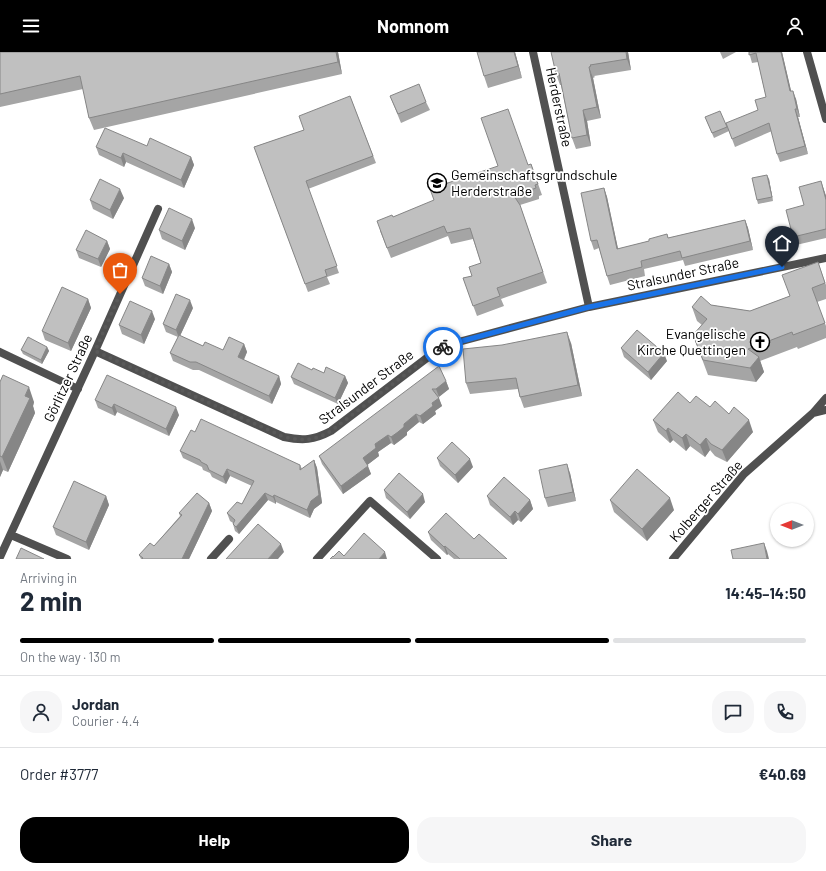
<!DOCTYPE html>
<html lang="en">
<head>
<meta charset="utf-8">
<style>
  :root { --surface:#fff; --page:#f6f6f7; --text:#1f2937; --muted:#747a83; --line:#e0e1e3; --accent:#000 }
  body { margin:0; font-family:Barlow,sans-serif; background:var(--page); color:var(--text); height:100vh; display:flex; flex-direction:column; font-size:15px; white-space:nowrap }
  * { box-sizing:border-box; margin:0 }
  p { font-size:13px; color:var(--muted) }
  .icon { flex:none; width:22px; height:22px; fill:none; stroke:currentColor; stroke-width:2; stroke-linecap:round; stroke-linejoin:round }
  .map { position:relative; height:507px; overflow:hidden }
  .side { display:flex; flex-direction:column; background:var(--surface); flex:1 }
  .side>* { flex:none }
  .needle { width:26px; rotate:270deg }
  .controls { position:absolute; left:770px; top:451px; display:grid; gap:8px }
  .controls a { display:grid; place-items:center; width:44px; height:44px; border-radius:50%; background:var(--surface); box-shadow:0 1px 3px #0004; font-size:20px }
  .pin { position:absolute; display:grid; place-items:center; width:34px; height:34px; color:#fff; margin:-41px -17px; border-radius:50% 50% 50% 0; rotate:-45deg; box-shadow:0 0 4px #0007 }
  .pin .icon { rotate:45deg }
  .courier { position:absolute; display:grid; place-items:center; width:40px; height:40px; margin:-20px; border:3px solid #1a73e8; border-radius:50%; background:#fff; color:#222; box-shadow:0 1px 5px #0007 }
  .summary em { font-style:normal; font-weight:700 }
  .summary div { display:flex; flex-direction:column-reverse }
  .summary { display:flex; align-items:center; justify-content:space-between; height:68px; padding:0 20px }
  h1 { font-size:26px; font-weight:700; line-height:30px }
  .bar { display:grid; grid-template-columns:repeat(4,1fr); gap:6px 4px; align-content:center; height:48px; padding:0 20px }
  .bar i { height:5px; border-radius:3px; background:var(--line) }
  .bar .selected { background:var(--accent) }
  .bar p { grid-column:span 4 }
  .line { display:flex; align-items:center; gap:10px; padding:0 20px; border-top:1px solid var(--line) }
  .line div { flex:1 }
  .round { display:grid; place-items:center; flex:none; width:42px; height:42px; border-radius:16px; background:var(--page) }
  .cta { display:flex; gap:8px; margin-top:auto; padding:8px 20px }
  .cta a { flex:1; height:46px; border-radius:16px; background:var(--accent); color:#fff; font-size:16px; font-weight:700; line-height:46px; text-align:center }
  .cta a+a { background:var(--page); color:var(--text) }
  header { display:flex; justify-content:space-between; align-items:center; height:52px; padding:0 20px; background:var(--accent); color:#fff; font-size:18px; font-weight:700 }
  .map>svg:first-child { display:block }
</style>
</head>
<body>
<header><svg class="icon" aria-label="menu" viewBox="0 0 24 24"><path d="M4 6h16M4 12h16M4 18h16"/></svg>Nomnom<svg class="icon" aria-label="person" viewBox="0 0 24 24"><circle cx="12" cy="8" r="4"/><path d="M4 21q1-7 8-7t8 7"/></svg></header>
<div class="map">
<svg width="826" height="507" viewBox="0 0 826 507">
  <rect width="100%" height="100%" fill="#fff"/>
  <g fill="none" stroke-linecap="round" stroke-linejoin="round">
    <path stroke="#505050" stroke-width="8" d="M533,0l56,255
      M807,0l19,67
      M95,299l189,86c19,4 30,3 47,-6l105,-80 15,-7 138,-37 237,-49
      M0,300l78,37
      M813,361l13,-15
      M11,483l56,24
      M0,505l95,-206 63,-142
      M211,507l18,-20
      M317,507l53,-58 67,58
      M673,507l71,-85 69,-61 13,-3"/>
  </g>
  <path fill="#a5a5a5" d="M0,0h338l4,22 -248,56 -5,-12 -6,-29 -83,18z
    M515,0l7,26 -34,10 -4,-12z
    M628,0l3,18 -37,6 1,1 -2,1 8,40 -14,3 4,25 -15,3 -4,-11 -11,-53h-1l-4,-11z
    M720,0h16l-13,7z
    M749,0h33l9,39 5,8 4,18h-2l10,37 -28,8 -3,-8 -5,-23 -37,16 -6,-16 -15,7 -9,-21 22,10 31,-17 8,-13 -8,-35 -6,1z
    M350,44l26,67 -68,26 31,84 -12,4 3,7 -22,8 -54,-145 50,-17z
    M390,44l36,6 4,8 -29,13z
    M147,94l44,11 3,8 -10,23 -58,-26 -2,5 -25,-12 -3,-8z
    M531,112l11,31 -3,1v3l-19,6 27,78 -46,16 3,7 -27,10 -14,-38 9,-2 9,-13 -8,-24 -22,5 -3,-8 -57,22 -11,-27 13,-14z
    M769,127l4,22 -15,3 -1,-4z
    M821,129l5,15v42l-30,7 -3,-8z
    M604,136l3,9 11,52 31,-8 18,-7 1,4 77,-18 3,8 5,22 -68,16 -2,-6 -39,9 1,7 -35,9 -3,-9 -8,-28 -5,2 -3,-9z
    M124,146l-11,21 -20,-10 -3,-9z
    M195,176l-10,22 -23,-11 -3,-9z
    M107,189l3,8 -9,18 -22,-9 -3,-8z
    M818,210l8,23v14l-9,3 9,24v12l-28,11 -1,-2 -37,14 4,11 -8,10 -48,-7 -15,-40 9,-10 -5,-4 -5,-14 19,-2 39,6 40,-15z
    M169,212l3,8 -9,22 -18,-8 -3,-8z
    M88,247l3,9 -20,43 -26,-11 -3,-9z
    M193,256l-13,28 23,10 20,4 21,-6 3,8 -3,8 35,16 2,8 -9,20 -73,-34h-6l-20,-9 -3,-8 8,-16 -12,-5 -3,-8z
    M155,267l-11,25 -22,-10 -3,-9z
    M571,291l11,53 -58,12 -4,-11 -2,-8 -48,5 -4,-11z
    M47,295l2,4 -7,13 -19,-10 -2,-4z
    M621,296l46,13 -16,19 -27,-23z
    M312,318l12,3 21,3 3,7 -10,21 -44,-20 -3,-7z
    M446,329l3,8 -11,8 4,9 -7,5 1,3 -13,10 -4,-2 -12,10v3l-6,5 -7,5 -3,-2 -13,9 1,4 -12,9 4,9 -28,20 -21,-30 -3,-8z
    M0,330l34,20 -1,4 2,7 -27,59 -5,-2 -3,7z
    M95,348l84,15 -10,21 -52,-24 -2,4 -17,-8z
    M690,351l39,11 24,18 -26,30 -12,-6 -5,-6 -5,7 -15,-11 -4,5 -13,-11 -3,3 -12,-11 -5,-12z
    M195,380l105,33 2,4 12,-9 3,8 5,35 -8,6 -4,9 -34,-16v2l-8,-4 -29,34 -4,-3 -2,-7v-1l-3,-2 -3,-8 15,-9 10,-18 -22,-10 -4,8 -14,-7 -2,-4 -7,-3 -1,-3 -19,-9 -3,-7z
    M437,406l36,9 -15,16 -18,-17z
    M570,421l6,28 -28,6 -3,-9z
    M384,438l41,12 -15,17 -24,-21z
    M106,444l3,9 -20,45 -33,-15 -3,-8z
    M487,444l43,4 3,9 -12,13 -3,-2 -5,5 -23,-20z
    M610,448l64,10 -27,31 -33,-29z
    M209,451l3,8 -23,48h-48l-2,-4 15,-9 26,-30 -1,-3z
    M428,480l46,7 33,20h-53l-6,-5 -1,1 -16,-15z"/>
  <path fill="#868686" d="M336,0h2l4,22 -4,-12z
    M514,0h1l7,26 -4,-12z
    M626,0h2l3,18 -4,-11z
    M781,0h1l11,47 -3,-8z
    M589,15l4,11 8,40 -4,-11z
    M793,39l3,8 4,18 -3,-8z
    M795,57l3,8 10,37 -3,-8z
    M583,58l4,11 4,25 -4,-11z
    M123,101l3,9 -2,5 -3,-9z
    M191,105l3,8 -10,23 -3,-8z
    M767,123l2,4 4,22 -1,-4z
    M821,129l5,15v4z
    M604,136l3,9 13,61 -3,-9z
    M120,137l4,9 -11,21 -3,-9z
    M192,167l3,9 -10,22 -3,-9z
    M745,168l3,8 5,22 -3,-9z
    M107,189l3,8 -9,18 -3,-8z
    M169,212l3,8 -9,22 -3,-8z
    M88,247l3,9 -20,43 -3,-8z
    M190,248l3,8 -14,30 -3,-8z
    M152,259l3,8 -11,25 -3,-9z
    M567,280l4,11 11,53 -4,-11z
    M244,292l3,8 -6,13 -3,-8z
    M47,295l2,4 -7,13 -1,-4z
    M664,301l3,8 -16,19 -3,-8z
    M759,305l5,15 -8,10 -6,-14z
    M279,324l2,8 -9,20 -3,-8z
    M345,324l3,7 -10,21 -3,-6z
    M446,329l3,8 -10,8 -3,-8z
    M29,335l5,15 -1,4 2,7 -27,59 -6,-15 23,-61z
    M439,346l3,8 -7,5 1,3 -13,10 -3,-8 12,-13z
    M114,352l3,8 -2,4 -3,-8z
    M176,355l3,8 -10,21 -3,-7z
    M416,362l3,8 -12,10v3l-13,10 -3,-8 13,-13z
    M749,368l4,12 -26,30 -5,-12z
    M668,376l5,12 -3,3 -4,-12z
    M686,382l4,12 -4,5 -4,-13z
    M388,383l3,8 -13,9 1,4 -13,10 -3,-8 12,-14z
    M706,386l4,12 -5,7 -5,-12z
    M470,407l3,8 -15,16 -3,-8z
    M314,408l3,8 5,35 -8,6 -4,9 -3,-8z
    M0,409l3,9 -3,7z
    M567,412l3,9 6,28 -3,-9z
    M368,414l3,8 -28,20 -2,-8z
    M227,417l3,7 -4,8 -3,-7z
    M265,441l3,7 -29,34 -3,-7z
    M423,442l2,8 -15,17 -3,-7z
    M274,443l2,7v2l-3,-7z
    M106,444l3,9 -20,45 -3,-8z
    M670,446l4,12 -27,31 -5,-12z
    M530,448l3,9 -12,13 -3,-8z
    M209,451l3,8 -23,48h-7z
    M515,459l3,9 -5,5 -3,-8z
    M764,491l3,8 2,8h-2z
    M281,492l3,8 -6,7h-10z
    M445,494l3,8 -1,1 -3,-8z
    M385,500l2,7h-8z"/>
  <path fill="#c0c0c0" stroke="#868686" d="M0,0h336l2,10 -249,56 -9,-42 -80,18z
    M477,0h37l4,14 -34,10z
    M551,0h75l1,7 -37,6 1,1 -2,1 8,40 -14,3 4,25 -15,3 -13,-65 -3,1z
    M749,0h32l9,39h3l4,18h-2l10,37 -28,8 -8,-31 -37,16 -6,-16 32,-13 -3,-10 11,-3 -10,-44 -7,2z
    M419,32l7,18 -28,12 -8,-18z
    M350,44l23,60 -67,25 31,85 -12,4 2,6 -22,8 -51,-137 50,-17 -5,-14z
    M508,57l20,56 3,-1 7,20 -3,1 1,3 -22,8 6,9 23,67 -46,16 3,8 -27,10 -10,-28 9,-2 -3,-9 12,-4 -11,-35 -23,5 -3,-7 -57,22 -10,-27 15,-6 1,2 41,-17 -4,-11 68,-23 -17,-48z
    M720,59l7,16 -15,6 -7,-16z
    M105,76l42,18 3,-8 41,19 -10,23 -58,-27 -2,5 -25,-11z
    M767,123l5,22 -15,3 -5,-22z
    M100,127l20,10 -10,21 -20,-10z
    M821,129l5,19v29l-33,8 -7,-27 18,-5 -5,-18z
    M604,136l13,61 32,-8v-2l18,-5 1,4 77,-18 5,21 -68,17 -2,-7 -39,10 1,6 -35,9 -10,-36 -6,1 -10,-48z
    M169,156l23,11 -10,22 -23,-11z
    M86,178l21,11 -9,18 -22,-9z
    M151,204l18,8 -9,22 -18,-8z
    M818,210l7,21 -13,5 13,35 -32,12 -1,-3 -44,17 11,8 -9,11 -47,-8 -10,-25 14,-16 -15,-12 9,-11 10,9 39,6 40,-15 -8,-21z
    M62,235l26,12 -20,44 -26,-12z
    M176,242l14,6 -14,30 -13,-6z
    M130,249l22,10 -11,24 -22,-10z
    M637,278l27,23 -16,19 -27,-24z
    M567,280l11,53 -58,12 -4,-19 -50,5 -3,-34 39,-4z
    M179,283l24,11 2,-4 18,8 6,-13 15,7 -6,13 41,19 -10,20 -73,-34h-6l-20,-9z
    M28,285l19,10 -6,13 -20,-10z
    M298,311l14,7 1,-2 11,5 2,-6 19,9 -10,22 -44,-21z
    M439,314l7,15 -10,8h-4l7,9 -7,5 1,3 -13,10 -4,-2 -12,10v3l-6,5 -7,5 -3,-2 -13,9 1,4 -13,10 5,8 -27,20 -22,-30z
    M3,323l26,12 -4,9 5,2 -28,59 -2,-1v-74z
    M107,323l69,32 -10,22 -52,-25 -2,4 -17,-8z
    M678,340l12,11 6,-7 14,11 5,-6 14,13 5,-7 15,13 -27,30 -11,-6 -5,-6 -6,7 -14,-11 -4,4 -14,-10 -2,3 -13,-11z
    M201,367l99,46v5l14,-10 5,35 -8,6 -4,9 -33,-15 -1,2 -8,-4 -29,34 -3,-3 2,-4 -8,-7 10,-11 5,2 12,-23 -27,-12 -4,8 -14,-7 -2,-5 -6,-3 -1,-2 -20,-9 11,-21 4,2z
    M452,390l18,17 -15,16 -18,-17z
    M567,412l6,28 -28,6 -6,-28z
    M637,417l33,29 -28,31 -32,-29z
    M399,421l24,21 -16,18 -23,-22z
    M504,425l26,23 -12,14 -3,-3 -5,6 -23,-21z
    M74,429l32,15 -20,46 -33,-15z
    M197,441l12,10 -27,56h-40l1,-1 -4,-3 11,-12 4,3 28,-31 -3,-2z
    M446,461l28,26 5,-5 28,25h-47l-15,-13 -1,1 -16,-15z
    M258,472l23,20 -13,15h-42z
    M364,481l21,19 -6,7h-49l3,-3v1l6,-6 5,5z
    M764,491l3,16h-34l-2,-9z
    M21,496l23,11h-28z"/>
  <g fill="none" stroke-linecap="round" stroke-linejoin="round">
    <path stroke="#595959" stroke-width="4" stroke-dasharray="0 7.2" d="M120,242l-25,57 189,86c19,4 30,4 47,-6l105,-80 7,-4"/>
    <path stroke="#1a73e8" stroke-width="5" d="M443,295l8,-3 138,-37 193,-40"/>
  </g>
  <defs>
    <g id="school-ring" transform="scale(1)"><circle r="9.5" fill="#fff" stroke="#000" stroke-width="1.5"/><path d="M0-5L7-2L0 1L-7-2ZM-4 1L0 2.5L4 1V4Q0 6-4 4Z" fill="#000"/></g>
    <g id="church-ring" transform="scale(1)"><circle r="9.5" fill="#fff" stroke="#000" stroke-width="1.5"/><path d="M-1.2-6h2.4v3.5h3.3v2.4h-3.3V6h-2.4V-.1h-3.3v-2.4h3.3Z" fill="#000"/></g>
  </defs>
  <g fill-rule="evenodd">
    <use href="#school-ring" x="437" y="131"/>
    <use href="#church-ring" x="760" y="290"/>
  </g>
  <g text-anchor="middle" stroke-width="3.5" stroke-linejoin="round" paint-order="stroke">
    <g font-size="14" fill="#000" stroke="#fff">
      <text transform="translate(559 55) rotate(78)" y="5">Herderstraße</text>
      <text transform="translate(683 222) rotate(-12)" y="5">Stralsunder Straße</text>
      <text transform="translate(68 326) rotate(-65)" y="5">Görlitzer Straße</text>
      <text transform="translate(366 335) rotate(-37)" y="5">Stralsunder Straße</text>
      <text transform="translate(706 449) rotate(-49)" y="5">Kolberger Straße</text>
    </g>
    <g font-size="14" fill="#000" stroke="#fff" text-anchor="start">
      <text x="451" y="128">Gemeinschaftsgrundschule<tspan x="451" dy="16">Herderstraße</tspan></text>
      <text x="746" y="287" text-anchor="end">Evangelische<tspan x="746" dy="16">Kirche Quettingen</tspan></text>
    </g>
  </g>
</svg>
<div class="controls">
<a><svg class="needle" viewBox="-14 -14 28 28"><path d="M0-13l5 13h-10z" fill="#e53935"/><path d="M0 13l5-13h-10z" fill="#747a83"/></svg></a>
</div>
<div class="pin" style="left:120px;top:242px;background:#ea580c"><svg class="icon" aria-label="bag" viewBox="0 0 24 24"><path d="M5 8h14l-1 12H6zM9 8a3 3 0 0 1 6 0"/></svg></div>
<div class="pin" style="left:782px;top:215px;background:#1f2937"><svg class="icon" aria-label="home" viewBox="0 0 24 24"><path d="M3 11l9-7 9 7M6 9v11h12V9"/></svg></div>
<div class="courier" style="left:443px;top:295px"><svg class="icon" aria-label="bike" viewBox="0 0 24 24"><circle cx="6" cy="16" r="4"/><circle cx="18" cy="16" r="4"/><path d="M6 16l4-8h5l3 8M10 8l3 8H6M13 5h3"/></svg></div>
</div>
<section class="side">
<div class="summary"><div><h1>2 min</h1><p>Arriving in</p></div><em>14:45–14:50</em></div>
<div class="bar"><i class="selected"></i><i class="selected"></i><i class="selected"></i><i></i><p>On the way · 130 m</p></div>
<div class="line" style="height:72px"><a class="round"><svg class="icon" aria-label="person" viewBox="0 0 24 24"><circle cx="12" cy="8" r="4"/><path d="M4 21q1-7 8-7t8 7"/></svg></a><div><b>Jordan</b><p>Courier · 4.4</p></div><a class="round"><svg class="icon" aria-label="chat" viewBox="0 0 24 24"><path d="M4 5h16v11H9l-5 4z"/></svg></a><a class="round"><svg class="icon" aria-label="phone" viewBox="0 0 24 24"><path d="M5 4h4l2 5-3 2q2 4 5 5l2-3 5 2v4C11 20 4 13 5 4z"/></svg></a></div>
<div class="line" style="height:52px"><div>Order #3777</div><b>€40.69</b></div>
<div class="cta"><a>Help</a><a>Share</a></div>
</section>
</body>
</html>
